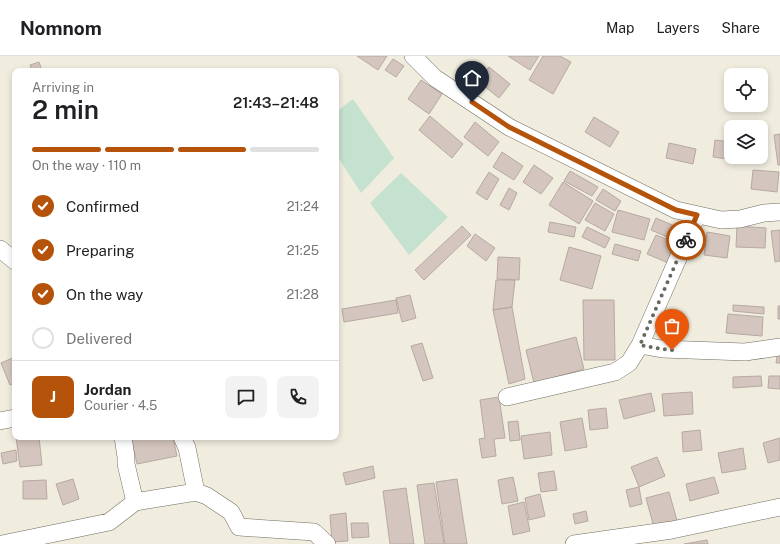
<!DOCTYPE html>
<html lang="en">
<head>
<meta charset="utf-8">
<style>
  :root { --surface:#fff; --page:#f2f2f2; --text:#202124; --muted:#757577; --line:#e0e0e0; --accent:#b45309 }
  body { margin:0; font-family:"Public Sans",sans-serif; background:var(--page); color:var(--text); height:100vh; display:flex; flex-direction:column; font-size:15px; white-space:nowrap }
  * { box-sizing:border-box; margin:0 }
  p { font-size:13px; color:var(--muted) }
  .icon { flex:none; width:22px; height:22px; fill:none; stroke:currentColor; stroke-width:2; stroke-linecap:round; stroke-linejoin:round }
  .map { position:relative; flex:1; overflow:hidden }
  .drawer { position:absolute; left:12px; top:12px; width:327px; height:372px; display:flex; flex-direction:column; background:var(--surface); border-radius:8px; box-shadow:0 2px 6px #0003 }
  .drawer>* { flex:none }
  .controls { position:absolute; left:724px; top:12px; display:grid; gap:8px }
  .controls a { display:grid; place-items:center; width:44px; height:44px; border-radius:8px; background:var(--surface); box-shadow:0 2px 6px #0003; font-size:20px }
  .pin { position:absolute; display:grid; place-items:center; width:34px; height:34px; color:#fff; margin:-41px -17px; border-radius:50% 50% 50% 0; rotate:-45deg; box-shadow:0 0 4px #0007 }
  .pin .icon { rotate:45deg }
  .courier { position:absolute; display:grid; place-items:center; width:40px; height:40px; margin:-20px; border:3px solid #b45309; border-radius:50%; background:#fff; color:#222; box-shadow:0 1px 5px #0007 }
  .overview em { font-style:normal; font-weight:600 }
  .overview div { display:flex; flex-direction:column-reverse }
  .overview { display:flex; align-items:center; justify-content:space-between; height:68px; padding:0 20px }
  h1 { font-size:26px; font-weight:600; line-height:30px }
  .bar { display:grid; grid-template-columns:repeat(4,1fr); gap:6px 4px; align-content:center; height:48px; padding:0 20px }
  .bar i { height:5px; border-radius:3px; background:var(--line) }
  .bar .active { background:var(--accent) }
  .bar p { grid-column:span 4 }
  .line { display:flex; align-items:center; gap:10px; padding:0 20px; border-top:1px solid var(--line) }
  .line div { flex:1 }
  .round { display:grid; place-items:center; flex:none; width:42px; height:42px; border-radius:8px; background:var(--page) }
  ol { padding:0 20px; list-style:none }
  li { display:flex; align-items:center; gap:12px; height:44px }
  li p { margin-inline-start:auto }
  li .icon { padding:4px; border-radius:50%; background:var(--accent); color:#fff; stroke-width:4 }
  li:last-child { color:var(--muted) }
  li i { width:22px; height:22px; border:2px solid var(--line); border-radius:50% }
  header { display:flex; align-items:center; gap:24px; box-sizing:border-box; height:56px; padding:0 20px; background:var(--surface); border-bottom:1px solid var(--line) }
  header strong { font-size:19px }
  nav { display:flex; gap:22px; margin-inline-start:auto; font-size:14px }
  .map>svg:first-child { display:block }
</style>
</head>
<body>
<header>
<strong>Nomnom</strong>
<nav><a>Map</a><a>Layers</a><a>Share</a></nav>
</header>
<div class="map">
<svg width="780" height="488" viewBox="0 0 780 488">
  <rect width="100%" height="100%" fill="#f0eddf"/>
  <path fill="#c5e1cf" d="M353,43l41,59 -33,35 -25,-39v-42z
    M401,117l47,44 -39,38 -39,-52z"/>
  <path fill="#d4c6be" stroke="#b6a9a1" d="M357,0h30l-9,14z
    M508,0h31l-9,14z
    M543,0h17l11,6 -18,32 -24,-14z
    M393,3l11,7 -8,11 -11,-7z
    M39,6l3,9h-10l-2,-6z
    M489,11l21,17 -11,14 -21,-17z
    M421,24l21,14 -13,20 -21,-15z
    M430,60l33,28 -11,14 -33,-28z
    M594,61l25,15 -9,15 -25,-15z
    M475,66l24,20 -11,14 -24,-19z
    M780,78v31h-2l-4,-30z
    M715,84l16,2v15h4v3l-22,-3z
    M669,87l27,6 -3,15 -27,-6z
    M502,96l21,14 -9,14 -21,-13z
    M534,109l19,13 -12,16 -18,-12z
    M753,114l26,2 -2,20 -26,-3z
    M570,115l28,16 -6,9 -28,-15z
    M489,116l10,7 -12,21 -11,-7z
    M563,126l30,19 -14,23 -30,-19z
    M509,132l8,5 -8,17 -9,-5z
    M603,133l18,12 -6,10 -19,-11z
    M595,147l19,11 -9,17 -20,-11z
    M618,154l32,9 -6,21 -32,-8z
    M656,162l30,13 -5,12 -30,-13z
    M550,166l26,5 -2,10 -26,-5z
    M462,170l9,9 -47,45 -9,-10z
    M737,170l29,2 -1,20 -29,-1z
    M587,171l23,11 -5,10 -23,-11z
    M780,174v31l-5,1 -4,-31z
    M707,176l23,4 -3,22 -23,-3z
    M475,178l20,14 -9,13 -19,-15z
    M656,179l25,10 -8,20 -26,-11z
    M615,188l26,7 -3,10 -26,-7z
    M569,191l32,9 -9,33 -32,-9z
    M498,201l22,1 -1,22 -22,-1z
    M496,224h19l-3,27 -19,3z
    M410,239l6,23 -14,4 -6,-24z
    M396,244l2,13 -54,9 -2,-13z
    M583,244h31l1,60h-31z
    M733,249l31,2v7l-31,-3z
    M778,250h2v13h-2z
    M512,251l13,72 -16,5 -16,-74z
    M728,258l35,3 -1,19 -36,-3z
    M576,281l8,32 -50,14 -8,-33z
    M422,287l11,35 -10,3 -12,-35z
    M778,295l2,1v11h-4z
    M15,301v26l-5,2 -9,-22z
    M761,320l1,10 -29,2v-11z
    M769,320h11v13l-12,-1z
    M692,336l1,22 -29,2 -2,-22z
    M651,337l4,18 -31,8 -5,-19z
    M499,341l6,41 -11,1 2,17 -14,2 -3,-19 6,-1 -5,-38z
    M606,352l2,20 -18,2 -2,-20z
    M582,362l5,29 -22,4 -5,-29z
    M518,365l2,19 -10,1 -2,-19z
    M700,374l2,20 -19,2 -1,-20z
    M550,376l2,23 -28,4 -3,-23z
    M16,381h23l3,28 -22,2z
    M131,381h42l4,19 -40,8z
    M780,382v22l-12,3 -5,-20z
    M743,392l3,21 -24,4 -4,-20z
    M16,394l1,11 -14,3 -2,-11z
    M657,401l8,19 -26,11 -8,-20z
    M373,410l2,12 -29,7 -3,-12z
    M554,415l3,19 -16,2 -3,-19z
    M513,421l5,24 -16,3 -4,-24z
    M714,421l5,16 -29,8 -4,-17z
    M73,423l6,20 -16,6 -7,-21z
    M457,423l10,65h-22l-9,-62z
    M46,424l1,19h-24v-18z
    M434,427l10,61h-19l-8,-59z
    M639,431l3,17 -12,3 -4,-17z
    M406,432l8,56h-24l-7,-53z
    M669,436l9,32 -23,7 -9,-33z
    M540,438l5,22 -16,4 -4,-22z
    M524,446l6,29 -17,4 -5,-29z
    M586,455l2,10 -13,3 -2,-10z
    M346,457l2,28 -16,1 -2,-27z
    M351,467h17l1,14 -17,1z
    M707,484l1,4h-24z"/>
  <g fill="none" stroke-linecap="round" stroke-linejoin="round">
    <g stroke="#6f6d61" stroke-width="18">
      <path id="street" d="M413,0l22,22 74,49 167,83 45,10 19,-1 24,-6 16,-1
        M0,193l15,12
        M640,289l22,4 83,3 35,-5
        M507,341l108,-25 14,-9 11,-18 57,-130
        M0,365l15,-3
        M123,381l3,20v7l9,38 61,-10
        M182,381l5,11 9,44 11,4 24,16 8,15 75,5 13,12
        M2,488l107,-22 26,-20
        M574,488l98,-14 108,-23"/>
    </g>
    <use href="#street" stroke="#fff" stroke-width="17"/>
  </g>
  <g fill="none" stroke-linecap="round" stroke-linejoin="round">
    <path stroke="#696860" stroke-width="4" stroke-dasharray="0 7.2" d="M672,294l-10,-1 -22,-4 46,-105"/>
    <path stroke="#b45309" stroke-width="5" d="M472,46l37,25 167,83 21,5 -11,25"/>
  </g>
</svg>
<div class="controls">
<a><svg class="icon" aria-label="locate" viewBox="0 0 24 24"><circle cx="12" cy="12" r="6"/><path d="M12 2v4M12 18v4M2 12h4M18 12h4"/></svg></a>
<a><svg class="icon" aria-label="layers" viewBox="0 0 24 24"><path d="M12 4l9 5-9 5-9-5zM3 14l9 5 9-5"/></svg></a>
</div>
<div class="pin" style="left:672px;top:294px;background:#ea580c"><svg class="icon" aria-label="bag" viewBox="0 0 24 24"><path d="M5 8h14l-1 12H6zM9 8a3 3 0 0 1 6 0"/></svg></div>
<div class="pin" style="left:472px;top:46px;background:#1f2937"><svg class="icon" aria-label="home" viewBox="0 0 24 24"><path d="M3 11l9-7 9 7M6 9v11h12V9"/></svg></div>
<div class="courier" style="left:686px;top:184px"><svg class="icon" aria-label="bike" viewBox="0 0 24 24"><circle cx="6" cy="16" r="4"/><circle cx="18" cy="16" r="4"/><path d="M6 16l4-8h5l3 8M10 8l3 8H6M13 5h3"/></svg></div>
<section class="drawer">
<div class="overview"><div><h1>2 min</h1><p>Arriving in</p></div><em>21:43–21:48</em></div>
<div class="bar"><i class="active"></i><i class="active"></i><i class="active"></i><i></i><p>On the way · 110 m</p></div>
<ol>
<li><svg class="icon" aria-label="check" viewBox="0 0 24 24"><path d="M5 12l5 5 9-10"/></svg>Confirmed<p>21:24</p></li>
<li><svg class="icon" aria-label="check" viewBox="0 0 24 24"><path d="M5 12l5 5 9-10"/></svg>Preparing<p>21:25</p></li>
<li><svg class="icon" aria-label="check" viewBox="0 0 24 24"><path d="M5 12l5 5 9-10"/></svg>On the way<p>21:28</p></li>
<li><i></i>Delivered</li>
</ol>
<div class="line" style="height:72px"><b class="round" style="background:var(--accent);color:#fff">J</b><div><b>Jordan</b><p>Courier · 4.5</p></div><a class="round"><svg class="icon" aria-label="chat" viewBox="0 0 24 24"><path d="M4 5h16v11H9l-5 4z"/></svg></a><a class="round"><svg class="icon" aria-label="phone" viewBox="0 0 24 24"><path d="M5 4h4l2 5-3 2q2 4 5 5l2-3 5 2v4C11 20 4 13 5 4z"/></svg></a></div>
</section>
</div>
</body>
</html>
